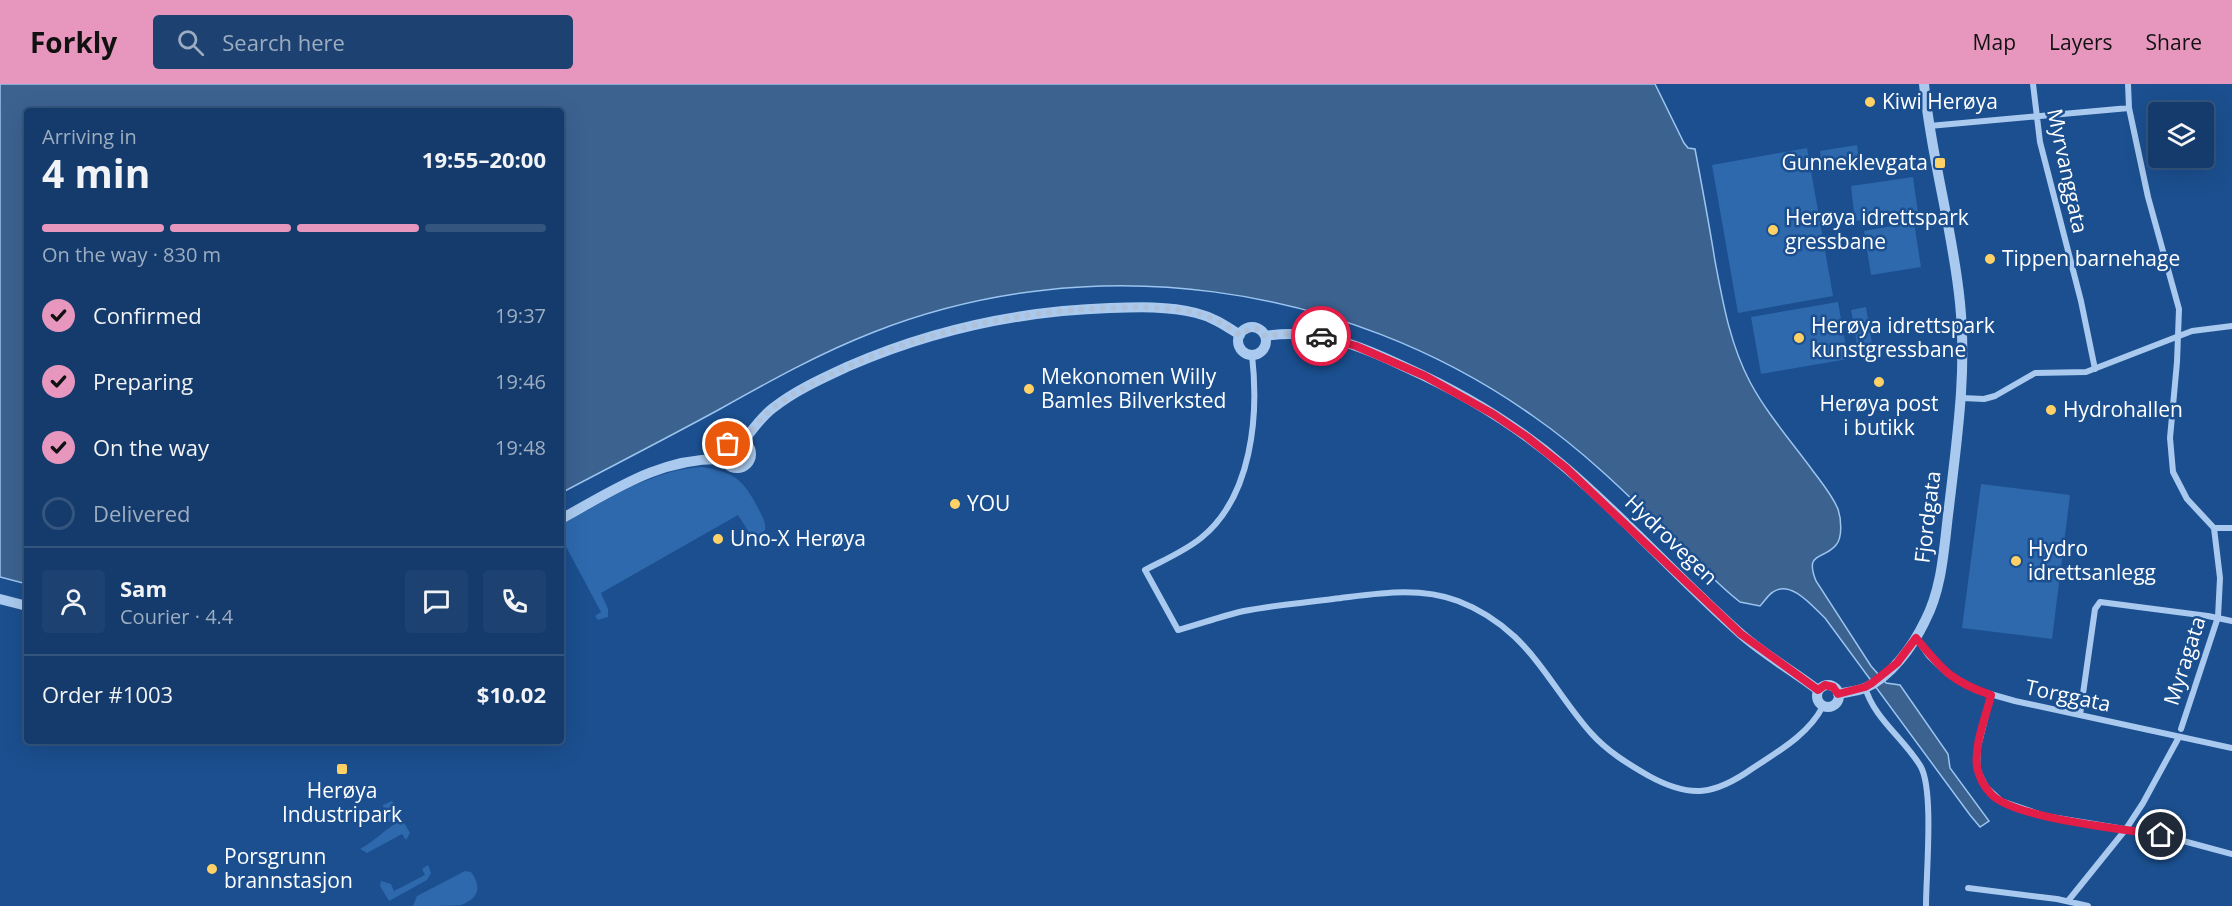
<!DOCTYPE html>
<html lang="en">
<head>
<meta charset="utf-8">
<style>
  :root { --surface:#143b6b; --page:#1d4271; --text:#f1f3f6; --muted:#9dadc1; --line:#33557e; --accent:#e797bd }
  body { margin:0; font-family:"Open Sans",sans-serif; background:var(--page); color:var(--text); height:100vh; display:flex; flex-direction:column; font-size:22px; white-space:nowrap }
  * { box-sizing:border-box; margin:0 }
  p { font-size:20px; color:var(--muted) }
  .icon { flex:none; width:33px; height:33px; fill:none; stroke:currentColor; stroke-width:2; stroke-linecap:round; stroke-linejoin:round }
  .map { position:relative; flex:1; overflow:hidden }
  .side { position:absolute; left:24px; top:24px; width:540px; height:636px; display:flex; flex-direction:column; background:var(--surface); border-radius:6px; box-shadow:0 6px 24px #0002,0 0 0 2px var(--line) }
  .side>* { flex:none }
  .buttons { position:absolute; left:2148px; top:18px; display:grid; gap:12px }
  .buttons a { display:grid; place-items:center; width:66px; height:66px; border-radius:6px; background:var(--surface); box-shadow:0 6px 24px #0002,0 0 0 2px var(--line); font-size:30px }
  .pin { position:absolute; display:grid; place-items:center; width:51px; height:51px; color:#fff; margin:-26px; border:3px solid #fff; border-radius:50%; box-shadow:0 2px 6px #0007 }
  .courier { position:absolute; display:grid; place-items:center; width:60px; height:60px; margin:-30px; border:4px solid #e11d48; border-radius:50%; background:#fff; color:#222; box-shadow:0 2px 8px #0007 }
  .head em { font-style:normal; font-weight:700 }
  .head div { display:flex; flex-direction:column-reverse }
  .head { display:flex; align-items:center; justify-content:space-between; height:102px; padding:0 18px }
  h1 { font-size:39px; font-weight:700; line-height:45px }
  .bar { display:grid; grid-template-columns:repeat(4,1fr); gap:9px 6px; align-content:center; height:72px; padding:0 18px }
  .bar i { height:8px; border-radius:4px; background:var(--line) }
  .bar .on { background:var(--accent) }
  .bar p { grid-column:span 4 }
  .line { display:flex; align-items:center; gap:15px; padding:0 18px; border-top:2px solid var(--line) }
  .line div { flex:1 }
  .round { display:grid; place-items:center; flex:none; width:63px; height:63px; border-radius:6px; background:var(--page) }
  ol { padding:0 18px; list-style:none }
  li { display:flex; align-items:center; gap:18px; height:66px }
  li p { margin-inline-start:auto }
  li .icon { padding:6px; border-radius:50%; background:var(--accent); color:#111; stroke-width:4 }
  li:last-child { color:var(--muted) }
  li i { width:33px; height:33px; border:3px solid var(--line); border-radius:50% }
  header { display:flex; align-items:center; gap:36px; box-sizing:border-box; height:84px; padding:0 30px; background:var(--accent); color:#111 }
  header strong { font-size:28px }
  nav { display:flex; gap:33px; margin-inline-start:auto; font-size:21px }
  .search { width:420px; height:54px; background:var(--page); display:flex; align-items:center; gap:15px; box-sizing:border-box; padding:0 21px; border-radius:6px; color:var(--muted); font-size:22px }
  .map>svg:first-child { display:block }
</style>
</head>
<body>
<header>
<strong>Forkly</strong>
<div class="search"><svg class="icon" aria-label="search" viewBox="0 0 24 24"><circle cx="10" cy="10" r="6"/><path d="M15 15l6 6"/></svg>Search here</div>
<nav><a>Map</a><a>Layers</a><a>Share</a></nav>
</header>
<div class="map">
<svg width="2232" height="822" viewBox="0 0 2232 822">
  <rect width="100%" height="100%" fill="#1b4f8f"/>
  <path fill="#2e69ad" d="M1857,61l3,21 -37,6 -3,-21z
    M1807,64l26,148 -95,17 -26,-148z
    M1913,93l5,36 -63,8 -4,-35z
    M1914,138l7,45 -50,8 -7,-44z
    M1838,218l10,57 -87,15 -10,-57z
    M1866,223l6,36 -15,2 -6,-35z
    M702,383c32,5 41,12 56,41 4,8 8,13 7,22l-9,8 -4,-1 -14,-22 -137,78 7,16v8l-10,3 -3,-4 6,-4 -37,-69 -3,1v-19c44,-24 90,-55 141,-58z
    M1981,400l89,11 -18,144 -90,-11z
    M392,717l9,15 -12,6 -3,-2 -3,-15z
    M402,735l8,14 -4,7 -4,-6 -35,19 -7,-4c16,-9 27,-21 42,-30z
    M428,781l3,8 -4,7 -38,21 -9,-15 1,-5 10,3 3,7 31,-16 -3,-6z
    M465,787l6,1c11,15 8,26 -10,33 -10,1 -37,1 -48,1l4,-10z"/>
  <path fill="#3c6290" stroke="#9cc4f0" stroke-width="1.5" d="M0,0h1655l29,59 4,5 7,1c7,37 14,74 20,112 8,42 15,83 35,121 17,32 42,60 63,89 9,12 19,24 25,38 3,9 5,28 -2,36 -12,15 -32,6 -20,36l55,85 15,17 14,2 48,69 2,14 39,53 -9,6 -10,-12 -145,-197c-12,-11 -34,-39 -52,-26 -5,3 -9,10 -13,14l-20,-4c-21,-16 -39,-36 -58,-54 -48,-47 -94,-94 -149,-132 -189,-134 -443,-169 -659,-84 -54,21 -104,49 -154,77 -53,29 -106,56 -159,84v-382h-534v473l-27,-7z"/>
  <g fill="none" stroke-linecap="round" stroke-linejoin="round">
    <path stroke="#a9c9ee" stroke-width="6" d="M2033,0l7,58 41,159 14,68
      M2128,0l1,24 19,89 31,112 -2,53 -7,76 3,34 14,27 27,29 6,50 -2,39 -37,112
      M1929,42l200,-18
      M1252,271c7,61 0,142 -51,183 -16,13 -37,22 -56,32l33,60c22,-6 44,-14 66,-19 29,-6 60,-8 89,-12 43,-5 84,-13 125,2 21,8 41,21 57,36 30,29 49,66 76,96 16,18 37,31 58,43 42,23 66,19 104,-8 26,-17 56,-34 70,-62
      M1962,314l22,1 11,-3 40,-23 51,-1 93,-36 13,-5 40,-5
      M2214,444h18
      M1916,554l13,18 19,18 28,16 39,11 217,47
      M1865,603c9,32 40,52 56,80 13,25 5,107 5,139
      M1991,611l-13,52 -1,22 9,18 15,14 44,15 116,19 71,19
      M2080,631l15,-106 5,-7 108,14 24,5
      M1968,804l89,11 31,7
      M2068,817l58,-72 17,-26 36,-66"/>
    <path stroke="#a9c9ee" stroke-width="10" d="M1238 257a14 14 0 1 1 28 0a14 14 0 1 1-28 0Z
      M1265,252c52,-8 94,9 140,31 58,26 113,59 161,101 61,52 115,113 175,166 24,21 52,37 77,56
      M723 370a14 14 0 1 1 28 0a14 14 0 1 1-28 0Z
      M743,358c9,-12 18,-25 30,-34 23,-18 50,-30 76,-42 83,-36 170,-55 261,-58 28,-1 58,-2 86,5 17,4 30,13 44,22
      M561,435c53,-29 100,-62 163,-60
      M0,515l27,7
      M1817 612a11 11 0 1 1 22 0a11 11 0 1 1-22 0Z
      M1838,610c9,-2 19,-3 27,-6 26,-11 48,-42 60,-67 18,-34 19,-76 24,-114 8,-69 18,-135 11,-204 -7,-73 -29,-145 -36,-219"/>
  </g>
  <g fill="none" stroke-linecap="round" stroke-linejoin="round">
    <path stroke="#afc1d8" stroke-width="6" stroke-dasharray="0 10.8" d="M728,360l4,-3 11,1c9,-12 18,-25 30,-34 23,-18 50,-30 76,-42 83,-36 170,-55 261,-58 28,-1 58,-2 86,5 17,4 30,13 44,22l11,-7 8,1 6,7 27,-3 29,3"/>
    <path stroke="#e11d48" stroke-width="8" d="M1321,252l35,10 69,30 68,38 34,23 39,31 175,166 77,56 7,-5 8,2 5,7 27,-7 7,-4 25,-20 19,-25c27,32 34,43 75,57 -5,22 -17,49 -14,72 2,10 8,21 15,28 25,24 132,34 169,40"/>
  </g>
  <g fill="#ffd166" stroke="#1b4f8f" stroke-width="2">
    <circle cx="1870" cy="18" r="6"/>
    <rect x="1934" y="73" width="12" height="12" rx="3"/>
    <circle cx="1773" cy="146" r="6"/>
    <circle cx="1990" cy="175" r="6"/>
    <circle cx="1799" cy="254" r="6"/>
    <circle cx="1879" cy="298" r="6"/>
    <circle cx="1029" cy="305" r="6"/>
    <circle cx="2051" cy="326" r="6"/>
    <circle cx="955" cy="420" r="6"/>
    <circle cx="718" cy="455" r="6"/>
    <circle cx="2016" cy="477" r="6"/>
    <rect x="336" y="679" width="12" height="12" rx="3"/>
    <circle cx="212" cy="785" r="6"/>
  </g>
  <g text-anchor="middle" stroke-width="5" stroke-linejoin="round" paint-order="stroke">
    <g font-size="21" fill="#fff" stroke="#1b4f8f" text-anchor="start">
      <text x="1882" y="25">Kiwi Herøya</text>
      <text x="1928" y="86" text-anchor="end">Gunneklevgata</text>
      <text x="1785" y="141">Herøya idrettspark<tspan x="1785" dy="24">gressbane</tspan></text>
      <text x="2002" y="182">Tippen barnehage</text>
      <text x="1811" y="249">Herøya idrettspark<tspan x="1811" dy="24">kunstgressbane</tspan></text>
      <text x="1041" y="300">Mekonomen Willy<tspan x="1041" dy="24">Bamles Bilverksted</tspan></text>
      <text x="1879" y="327" text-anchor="middle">Herøya post<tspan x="1879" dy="24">i butikk</tspan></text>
      <text x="2063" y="333">Hydrohallen</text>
      <text x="967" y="427">YOU</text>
      <text x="730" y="462">Uno-X Herøya</text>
      <text x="2028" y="472">Hydro<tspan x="2028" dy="24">idrettsanlegg</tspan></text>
      <text x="342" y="714" text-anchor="middle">Herøya<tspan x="342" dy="24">Industripark</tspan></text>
      <text x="224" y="780">Porsgrunn<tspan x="224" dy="24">brannstasjon</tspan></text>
    </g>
    <g font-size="21" fill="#fff" stroke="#1b4f8f">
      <text transform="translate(2067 87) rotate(78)" y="7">Myrvanggata</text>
      <text transform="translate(1928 433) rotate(-83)" y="7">Fjordgata</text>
      <text transform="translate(1671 456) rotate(44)" y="7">Hydrovegen</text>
      <text transform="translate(2185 577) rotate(-72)" y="7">Myragata</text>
      <text transform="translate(2068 612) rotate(12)" y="7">Torggata</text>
    </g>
  </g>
</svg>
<div class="buttons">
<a><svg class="icon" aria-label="layers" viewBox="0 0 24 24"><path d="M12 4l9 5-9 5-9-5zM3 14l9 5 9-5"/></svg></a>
</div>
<div class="pin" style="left:728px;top:360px;background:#ea580c"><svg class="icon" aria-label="bag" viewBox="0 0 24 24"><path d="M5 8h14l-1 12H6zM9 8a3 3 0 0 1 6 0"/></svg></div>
<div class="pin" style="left:2161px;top:751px;background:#1f2937"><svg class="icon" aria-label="home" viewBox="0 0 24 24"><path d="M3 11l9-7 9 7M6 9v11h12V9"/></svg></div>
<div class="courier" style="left:1321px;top:252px"><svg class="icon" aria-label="car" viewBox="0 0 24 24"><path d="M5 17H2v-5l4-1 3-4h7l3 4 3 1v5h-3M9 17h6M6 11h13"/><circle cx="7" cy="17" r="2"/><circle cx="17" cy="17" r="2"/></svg></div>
<section class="side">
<div class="head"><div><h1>4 min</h1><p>Arriving in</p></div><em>19:55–20:00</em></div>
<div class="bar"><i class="on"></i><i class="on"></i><i class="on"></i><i></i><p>On the way · 830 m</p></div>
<ol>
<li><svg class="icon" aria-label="check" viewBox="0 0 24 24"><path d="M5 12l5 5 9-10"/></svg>Confirmed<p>19:37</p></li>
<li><svg class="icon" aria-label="check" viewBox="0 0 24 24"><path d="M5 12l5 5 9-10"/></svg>Preparing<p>19:46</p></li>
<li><svg class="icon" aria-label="check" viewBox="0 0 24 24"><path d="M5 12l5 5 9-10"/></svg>On the way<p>19:48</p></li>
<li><i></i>Delivered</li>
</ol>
<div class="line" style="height:108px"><a class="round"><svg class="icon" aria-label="person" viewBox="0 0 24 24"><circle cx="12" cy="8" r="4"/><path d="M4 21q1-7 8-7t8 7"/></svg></a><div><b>Sam</b><p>Courier · 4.4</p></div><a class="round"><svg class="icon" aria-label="chat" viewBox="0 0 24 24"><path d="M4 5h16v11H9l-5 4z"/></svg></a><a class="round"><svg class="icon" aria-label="phone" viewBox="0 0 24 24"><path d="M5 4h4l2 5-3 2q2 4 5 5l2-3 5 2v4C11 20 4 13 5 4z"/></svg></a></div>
<div class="line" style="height:78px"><div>Order #1003</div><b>$10.02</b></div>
</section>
</div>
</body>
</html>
